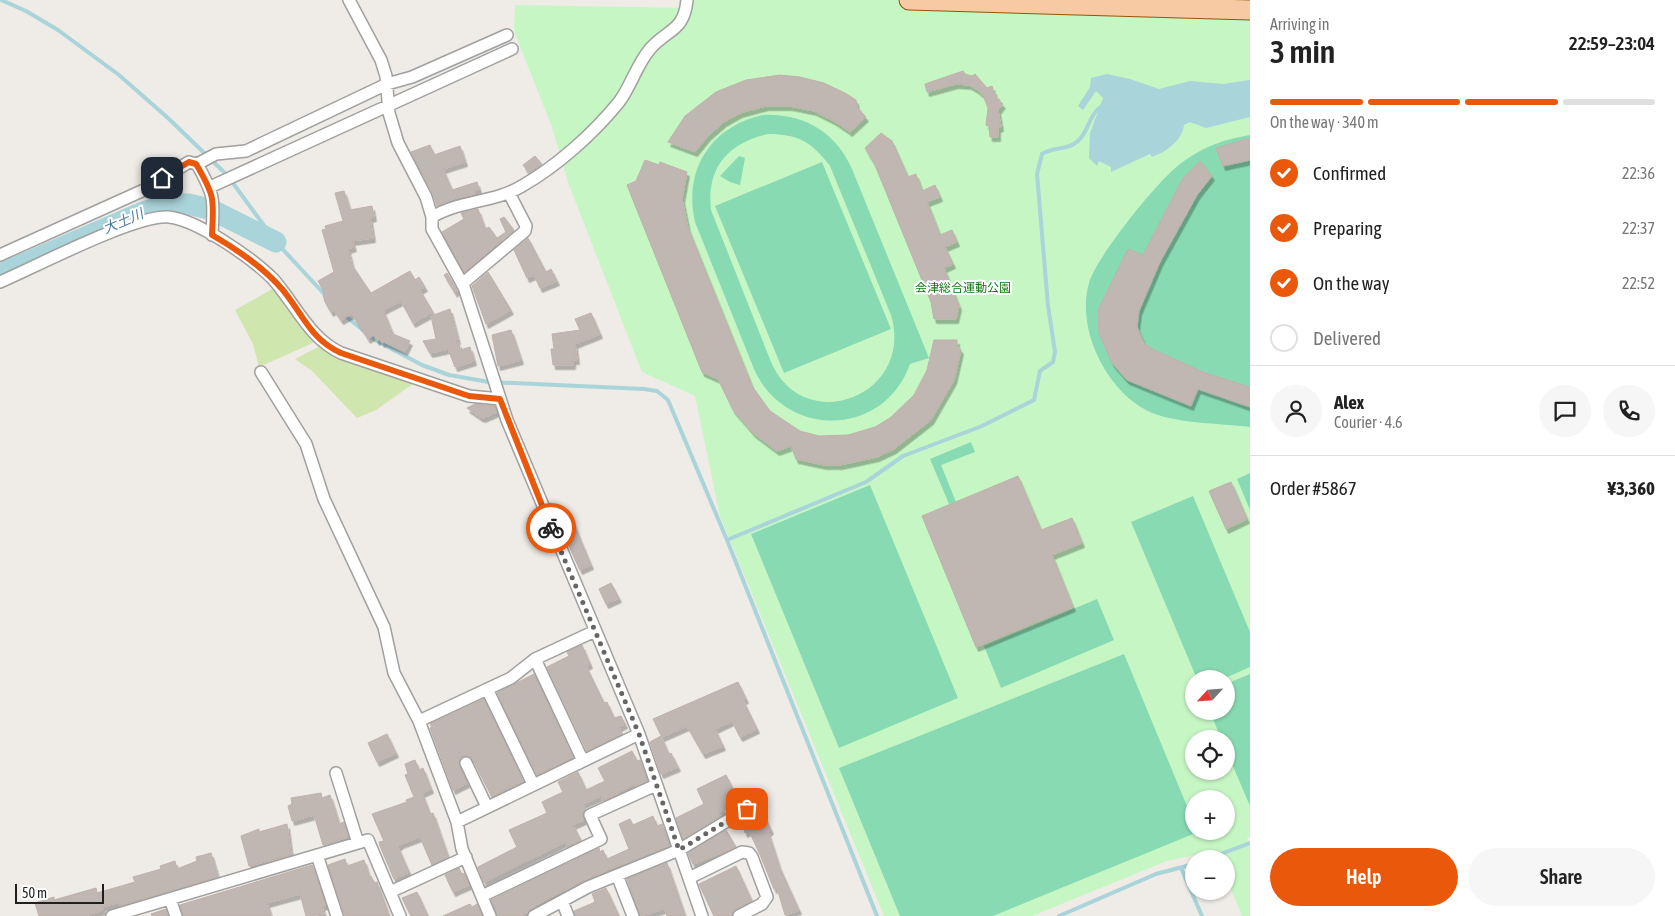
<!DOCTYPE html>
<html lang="en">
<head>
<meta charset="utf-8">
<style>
  :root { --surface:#fff; --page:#f6f6f6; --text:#222; --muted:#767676; --line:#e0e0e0; --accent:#ea580c }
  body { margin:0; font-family:"Asap Condensed","Noto Sans JP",sans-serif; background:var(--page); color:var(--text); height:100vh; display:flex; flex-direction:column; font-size:19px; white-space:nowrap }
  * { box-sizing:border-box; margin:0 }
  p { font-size:16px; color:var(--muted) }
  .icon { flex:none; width:28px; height:28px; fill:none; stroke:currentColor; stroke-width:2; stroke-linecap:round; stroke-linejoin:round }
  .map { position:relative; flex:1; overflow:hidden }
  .sheet { display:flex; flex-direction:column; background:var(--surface); width:425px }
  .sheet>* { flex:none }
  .needle { width:32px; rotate:244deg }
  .fabs { position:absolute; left:1185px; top:670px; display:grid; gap:10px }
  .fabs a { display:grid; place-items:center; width:50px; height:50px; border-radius:50%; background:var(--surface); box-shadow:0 1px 4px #0004; font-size:25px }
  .scale { position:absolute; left:15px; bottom:12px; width:89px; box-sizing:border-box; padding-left:5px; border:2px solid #1f1f1f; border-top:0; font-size:14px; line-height:18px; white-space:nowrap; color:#1f1f1f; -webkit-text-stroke:4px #fff; paint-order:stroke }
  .pin { position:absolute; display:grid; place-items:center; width:42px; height:42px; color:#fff; margin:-21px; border-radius:10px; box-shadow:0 2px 8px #0006 }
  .courier { position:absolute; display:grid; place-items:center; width:50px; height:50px; margin:-25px; border:4px solid #ea580c; border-radius:50%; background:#fff; color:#222; box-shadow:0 1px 6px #0007 }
  .head em { font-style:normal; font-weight:600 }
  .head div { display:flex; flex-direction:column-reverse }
  .head { display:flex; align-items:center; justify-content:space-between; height:85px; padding:0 20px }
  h1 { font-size:32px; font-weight:600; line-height:38px }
  .bar { display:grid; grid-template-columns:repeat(4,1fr); gap:8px 5px; align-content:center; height:60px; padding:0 20px }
  .bar i { height:6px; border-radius:4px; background:var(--line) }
  .bar .active { background:var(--accent) }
  .bar p { grid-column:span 4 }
  .line { display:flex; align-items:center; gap:12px; padding:0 20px; border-top:1px solid var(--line) }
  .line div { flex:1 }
  .round { display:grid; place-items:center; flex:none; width:52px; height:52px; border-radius:26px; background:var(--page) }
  ol { padding:0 20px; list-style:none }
  li { display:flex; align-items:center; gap:15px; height:55px }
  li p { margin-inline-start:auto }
  li .icon { padding:5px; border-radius:50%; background:var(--accent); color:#fff; stroke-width:4 }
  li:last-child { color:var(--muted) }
  li i { width:28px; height:28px; border:2px solid var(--line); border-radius:50% }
  .action { display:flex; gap:10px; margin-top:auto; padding:10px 20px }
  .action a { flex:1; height:58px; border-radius:30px; background:var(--accent); color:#fff; font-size:20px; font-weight:600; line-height:58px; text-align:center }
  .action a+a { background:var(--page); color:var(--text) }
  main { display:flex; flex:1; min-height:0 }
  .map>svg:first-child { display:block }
</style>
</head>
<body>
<main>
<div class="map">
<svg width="1250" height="916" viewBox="0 0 1250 916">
  <defs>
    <filter id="shadow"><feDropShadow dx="2.5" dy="4.5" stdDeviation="0" flood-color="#0004"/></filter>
  </defs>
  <rect width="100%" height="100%" fill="#efebe6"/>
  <path fill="#d0e6af" d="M274,288l40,51 1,3 -56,25 -6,-23 -18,-34z
    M320,346l15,10 82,25 -41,29 -19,8 -45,-47 -17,-12z"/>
  <path fill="#c7f6c5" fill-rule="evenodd" d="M693,0h557v837l-3,1 3,8v70h-8l-16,-39v-18h-7l-4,-8 -48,10 -135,55h-148l-164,-400 -25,-120 -53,-24 -73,-187 -17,-58 -38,-96 1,-26 176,3zM1194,679h32v32h-32zM1194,739h32v32h-32zM1194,799h32v32h-32z"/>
  <path fill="#88dab2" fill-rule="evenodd" d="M763,115c40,-2 73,17 89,54l77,189 -19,6c-26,74 -125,75 -156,5l-59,-147c-12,-52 16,-96 68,-107zM768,134c30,0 44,8 62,32l61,149c24,81 -87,123 -120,47l-60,-152c-5,-42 17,-67 57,-76z
    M1250,135v292c-31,-4 -78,-3 -104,-17 -41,-22 -70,-82 -57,-127 7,-26 72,-107 95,-122 21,-15 41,-22 66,-26z
    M739,156l6,2 -5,27 -10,-3 -10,-6z
    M822,162l69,167 -107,44 -69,-167z
    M971,442l4,10 -34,13 15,37 -7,2 -19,-45z
    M1250,473v37l-13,-31z
    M870,485l88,213 -119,50 -88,-214z
    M1193,496l57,136v35l-27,12h-26l-66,-157z
    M1097,599l17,41 -113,48 -17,-42z
    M1124,654l70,169v8l4,1 -205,84h-93l-61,-148z
    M1250,674v132l-24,-56v-11h-5l-11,-28h16v-27z"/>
  <path fill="#a9d4da" d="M1107,74l23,5 29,10 31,-8 33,3 27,-4v37l-44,11 -16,-6 -6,3c-2,16 -18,27 -32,32l-2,-3 -39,18v-5l-12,-6 -2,5 -8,-8 1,-25 13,-35 -7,-7 -13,19 -5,-4 12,-19 1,-9z"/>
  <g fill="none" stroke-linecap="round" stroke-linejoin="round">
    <path stroke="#a9d4da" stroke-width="4" d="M1,0l25,11 32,19 61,45 49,43 59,57 49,67 50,54
      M343,314l32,26 47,25 27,10 40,7 155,7 13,2 11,9 59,140 150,376
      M727,540l139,-58 37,-26 79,-30 52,-26 6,-29 13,-9 2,-10 -7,-46 -11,-132 5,-20c12,-8 25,-3 36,-13 11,-10 11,-27 24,-35
      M1207,859l43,-16
      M1181,868l21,48
      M1059,916l97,-42 38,-10"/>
    <path stroke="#a9d4da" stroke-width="21" d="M0,274l143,-62 26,-8h20l23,6 64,32"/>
  </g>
  <path fill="#c0b6b2" stroke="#c0b1a9" filter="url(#shadow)" d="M963,71l2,3 7,2 3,-2 12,14 5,-2 2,8 3,1v4l6,5 -5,6 3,17 -3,1v9h-8l-1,-11 -3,-1 2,-17 -5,-13 -7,-6 -7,-4 -13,-1 -29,8 -2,-8z
    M780,75l20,2 24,6 21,10 11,7 1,7 9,10 -16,15 -16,-11 -20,-10 -24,-5h-24l-26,7 -16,9 -16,14 -13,16 -27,-10 17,-26 31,-24 30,-12z
    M881,133l11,8 16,36 8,-3 6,17 13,-6 5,12 -13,5 13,33 12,-5 5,12 -12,5 8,17 -9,4 15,38 -3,13h-22l-3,-17 -56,-137 -10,-17z
    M1250,138v22l-27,6 -7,-18z
    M430,145l4,10 26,-9 5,16 -22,7 9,21 25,-8 2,7 -5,2 1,3 -20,4 -18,8 -4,-12 -22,-42z
    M535,156l7,8 -13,9 -6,-8z
    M645,160l14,5 1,-3 27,10 -5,27 6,29 64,158 18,25 30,20 19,5 29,-1 27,-8 15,-9 24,-23 13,-25 7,-30h23v5l4,5 -7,30 -23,40 -37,29 -17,8 -37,8h-16l-28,-6 -5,-13 -14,5 -24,-18 -20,-23 -15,-31 -16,-7 -75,-187 9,-4z
    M1200,161l12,15 -15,19 -37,67 -21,49 -2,16 7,16 8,6 53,24 45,14v20l-52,-18 -7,17 -64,-26 -15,-17 -13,-30 -1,-23 30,-61 15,6 40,-77z
    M344,191l6,19 22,-4 2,11 -4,1 3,20 -21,3 2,6 -6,2 4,16 19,28 39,-22 5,9 4,-3 6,10 -5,3 13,22 -20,11 -12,-22 -18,9 10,24 17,7 -5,10 -21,-9 -2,1 -2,-4 -3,2 -3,-6 -6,4 -16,-25 -11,6 -7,-10 -3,2 -6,-10 -2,-8 2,-1 -7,-12 16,-9 -12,-42 4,-1 -1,-3 18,-5 -8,-28z
    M478,209l7,20 4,-2 8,11 9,-6 -6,-13 4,-2 10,13 -50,42 -22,-40 22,-13 -3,-6z
    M528,238l18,34 5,-3 6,12 -17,7 -6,-13 -7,3 -13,-28z
    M488,272l23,38 -25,14 -14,-38z
    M447,273l10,17 -2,3 -11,-18z
    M450,309l8,31 -7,5 8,-2 1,7 10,-3 4,14 -19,6 -7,-18 -18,4 -7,-12 13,-2 -5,-23z
    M591,313l9,21 -25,10 2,16h-4v5h-20l-2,-16h3l-2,-15 28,-4 -5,-11z
    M511,330l10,30 -23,6 -6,-31z
    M475,404l20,2 2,6 -14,6 -3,-1 -13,-9z
    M1018,476l23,54 31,-12 10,25 -30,12 21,52 -97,40 -54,-131z
    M1231,482l16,37 -21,10 -17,-38z
    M568,510l23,55 -11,5 -25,-54z
    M611,583l8,15 -13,6 -7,-15z
    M582,645l8,19 -4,2 18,37 3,-1 7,16 7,-2 4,8 -6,3 3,7 -35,17 -40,-84 22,-11 -2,-4z
    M534,674l39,84 -36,17 -40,-82z
    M738,682l8,17 -3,1 14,29 -17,8 -8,-16 -17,8 8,17 -20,8 -16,-28 -25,11 -9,-18z
    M484,699l39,82 -31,16 -19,-37 -6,-4 -7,2 -1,5 8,20 -14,7 -23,-62 2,-1 -2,-3z
    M387,734l9,19 -19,9 -9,-19z
    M661,736l8,19 2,-2 7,14 -17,7 -11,-32z
    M632,751l5,10 3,-1 7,20 -12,6 -1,-2 -31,17 -2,-5 -18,8 3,5 -3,4 1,7 -11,5 8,15 -13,7 -3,-5 -81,40 -6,-15 39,-20 -8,-17 38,-17 -5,-11 21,-10 -5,-10 20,-10 8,18 19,-9 -7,-13z
    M415,760l4,10 4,-2 8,21 -9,4 8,21 3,-1 15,44 -16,8 -12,-28 -19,7 -3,3 11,25 -15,7 -14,-33 -1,-4 5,-1 -12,-27 35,-12 -1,-2 8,-3 -9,-22 3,-1 -3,-10z
    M726,775l10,20 -10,5 2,3 -6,3 2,4 -5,3 1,3 -37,23 -7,-21 28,-14 -7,-15z
    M321,793l1,5 8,-3 9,29 5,-2 4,15 -25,8 -9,-30 -22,6 -4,-15 4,-2 -1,-6z
    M763,813l8,17 -3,2 11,34 20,44 -14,5 -8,-27 -3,1 -15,-37 -10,-21 -4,2 -3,-10z
    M653,816l4,10 5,-2 8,22 -50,20v-2l-64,30 -21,11 1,1 -15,10h-24l-6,-16 108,-52 1,4 3,-2 4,9 22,-10 -10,-25 11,-5 3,6z
    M287,824l4,31 -42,11 -8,-30 18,-7v3z
    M726,830l10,17 -43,17 -5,-11z
    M211,853l7,24 -98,29 -1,-4 -17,5 1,3 -18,6h-46l-4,-13 19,-6v3l42,-12 1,5 38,-11 -2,-5 28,-8 -1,-3 15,-5 2,8 20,-8 -1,-4z
    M345,859l2,7 17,-6 5,16h2l3,7 3,-1 12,34h-44l-17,-51z
    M667,863l18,53h-18l-3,-7 -24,7 -13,-37z
    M312,865l14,40 -4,1 2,8 -18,2 -6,-22 -33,9 4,13h-88l-3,-11z
    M736,866l16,35 -17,9 -3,6h-18l-15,-32z
    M459,868l3,7 2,-2 5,12 -16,7 -8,-17z
    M606,888l13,28h-44l-1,-5 19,-8 2,-2 -3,-7z
    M417,892l11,24h-17l-9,-18z
    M470,904l2,3 5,-3 5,12h-39z
    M166,909l2,7h-16l-1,-2z"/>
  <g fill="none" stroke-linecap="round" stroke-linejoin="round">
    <g stroke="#a0a0a0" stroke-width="14">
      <path id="street" d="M349,0l32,60 5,16 3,37 9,30 28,54 6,20
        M687,0c-3,32 -20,29 -37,49 -13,15 -19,37 -31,53 -26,32 -62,64 -97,84 -28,17 -62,14 -90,31v12l32,58 43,133 132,314 63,182
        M197,164l19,-10 30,-3 141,-67 25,-7 95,-42
        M210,187l302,-138
        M0,255l144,-65 45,-28 8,2c18,32 17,35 15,71
        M0,282c35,-15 136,-68 169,-65 29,3 84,42 104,62 23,26 36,59 68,74l128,43 31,3
        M462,284l63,-53 1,-5 -17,-33
        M261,372l45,72 18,55 60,128 10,46 25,48 38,101 5,27 28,67
        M535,659l48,102
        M487,689l46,95
        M419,721l92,-43 24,-19 60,-28
        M466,763l21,44
        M336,773l22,70
        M457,822l182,-88
        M317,855l20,61
        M617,875l16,41
        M689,878l53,-26 7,1 3,4 15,40 -5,7 -23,12
        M390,892l76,-35
        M482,896l119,-57 -11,-24 66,-30
        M170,899l6,17
        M562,901l6,15
        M112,916l256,-76 32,76
        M534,916l54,-29 91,-37 68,-41"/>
    </g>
    <g stroke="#925608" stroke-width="21">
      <path id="primary" d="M909,0l341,10"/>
    </g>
    <use href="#street" stroke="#fff" stroke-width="11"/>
    <use href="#primary" stroke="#f7caa3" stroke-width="19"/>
  </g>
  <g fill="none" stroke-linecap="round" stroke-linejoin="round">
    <path stroke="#686665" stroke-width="5" stroke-dasharray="0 9" d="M551,528l88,206 40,116 68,-41"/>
    <path stroke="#ea580c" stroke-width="6" d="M162,178l27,-16 7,2c19,32 18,35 16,71 26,15 50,31 70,54 21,25 28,50 59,64l128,43 31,3 51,129"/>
  </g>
  <g text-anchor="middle" stroke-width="4" stroke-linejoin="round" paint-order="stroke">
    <g font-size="12" fill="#147812" stroke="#fff">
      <text x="963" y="292">会津総合運動公園</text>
    </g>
    <g font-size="14" font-style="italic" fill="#4a7a9b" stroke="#fff">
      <text transform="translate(123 221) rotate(-23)" y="5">大土川</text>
    </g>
  </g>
</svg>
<div class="fabs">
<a><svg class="needle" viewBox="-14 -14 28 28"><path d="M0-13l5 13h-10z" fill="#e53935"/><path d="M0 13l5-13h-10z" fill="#767676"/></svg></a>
<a><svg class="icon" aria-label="locate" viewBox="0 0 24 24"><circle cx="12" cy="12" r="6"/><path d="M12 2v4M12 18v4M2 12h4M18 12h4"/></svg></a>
<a>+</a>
<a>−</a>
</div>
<div class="scale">50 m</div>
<div class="pin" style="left:747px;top:809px;background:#ea580c"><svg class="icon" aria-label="bag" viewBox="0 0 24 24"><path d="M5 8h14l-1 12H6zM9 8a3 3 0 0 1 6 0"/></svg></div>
<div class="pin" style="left:162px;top:178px;background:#1f2937"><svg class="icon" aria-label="home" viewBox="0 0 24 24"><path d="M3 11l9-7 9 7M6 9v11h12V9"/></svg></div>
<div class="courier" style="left:551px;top:528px"><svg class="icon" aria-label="bike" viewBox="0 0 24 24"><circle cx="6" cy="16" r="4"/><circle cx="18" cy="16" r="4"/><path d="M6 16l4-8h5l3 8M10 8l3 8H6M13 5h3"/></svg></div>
</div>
<section class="sheet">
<div class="head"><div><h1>3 min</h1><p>Arriving in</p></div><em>22:59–23:04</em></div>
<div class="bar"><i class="active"></i><i class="active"></i><i class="active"></i><i></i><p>On the way · 340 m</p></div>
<ol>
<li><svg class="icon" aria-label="check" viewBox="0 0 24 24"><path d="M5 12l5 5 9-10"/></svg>Confirmed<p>22:36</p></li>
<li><svg class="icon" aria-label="check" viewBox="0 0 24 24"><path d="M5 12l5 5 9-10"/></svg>Preparing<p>22:37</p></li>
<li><svg class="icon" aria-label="check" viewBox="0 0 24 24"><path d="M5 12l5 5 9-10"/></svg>On the way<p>22:52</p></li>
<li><i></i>Delivered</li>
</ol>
<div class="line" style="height:90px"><a class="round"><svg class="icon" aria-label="person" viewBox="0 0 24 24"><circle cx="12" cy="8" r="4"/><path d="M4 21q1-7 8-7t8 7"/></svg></a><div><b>Alex</b><p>Courier · 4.6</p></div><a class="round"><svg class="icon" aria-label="chat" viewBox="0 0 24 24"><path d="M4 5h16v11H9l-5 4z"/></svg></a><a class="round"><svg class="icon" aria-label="phone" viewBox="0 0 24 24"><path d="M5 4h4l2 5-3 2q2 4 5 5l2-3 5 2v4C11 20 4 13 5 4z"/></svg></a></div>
<div class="line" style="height:65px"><div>Order #5867</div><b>¥3,360</b></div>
<div class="action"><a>Help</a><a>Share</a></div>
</section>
</main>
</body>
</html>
